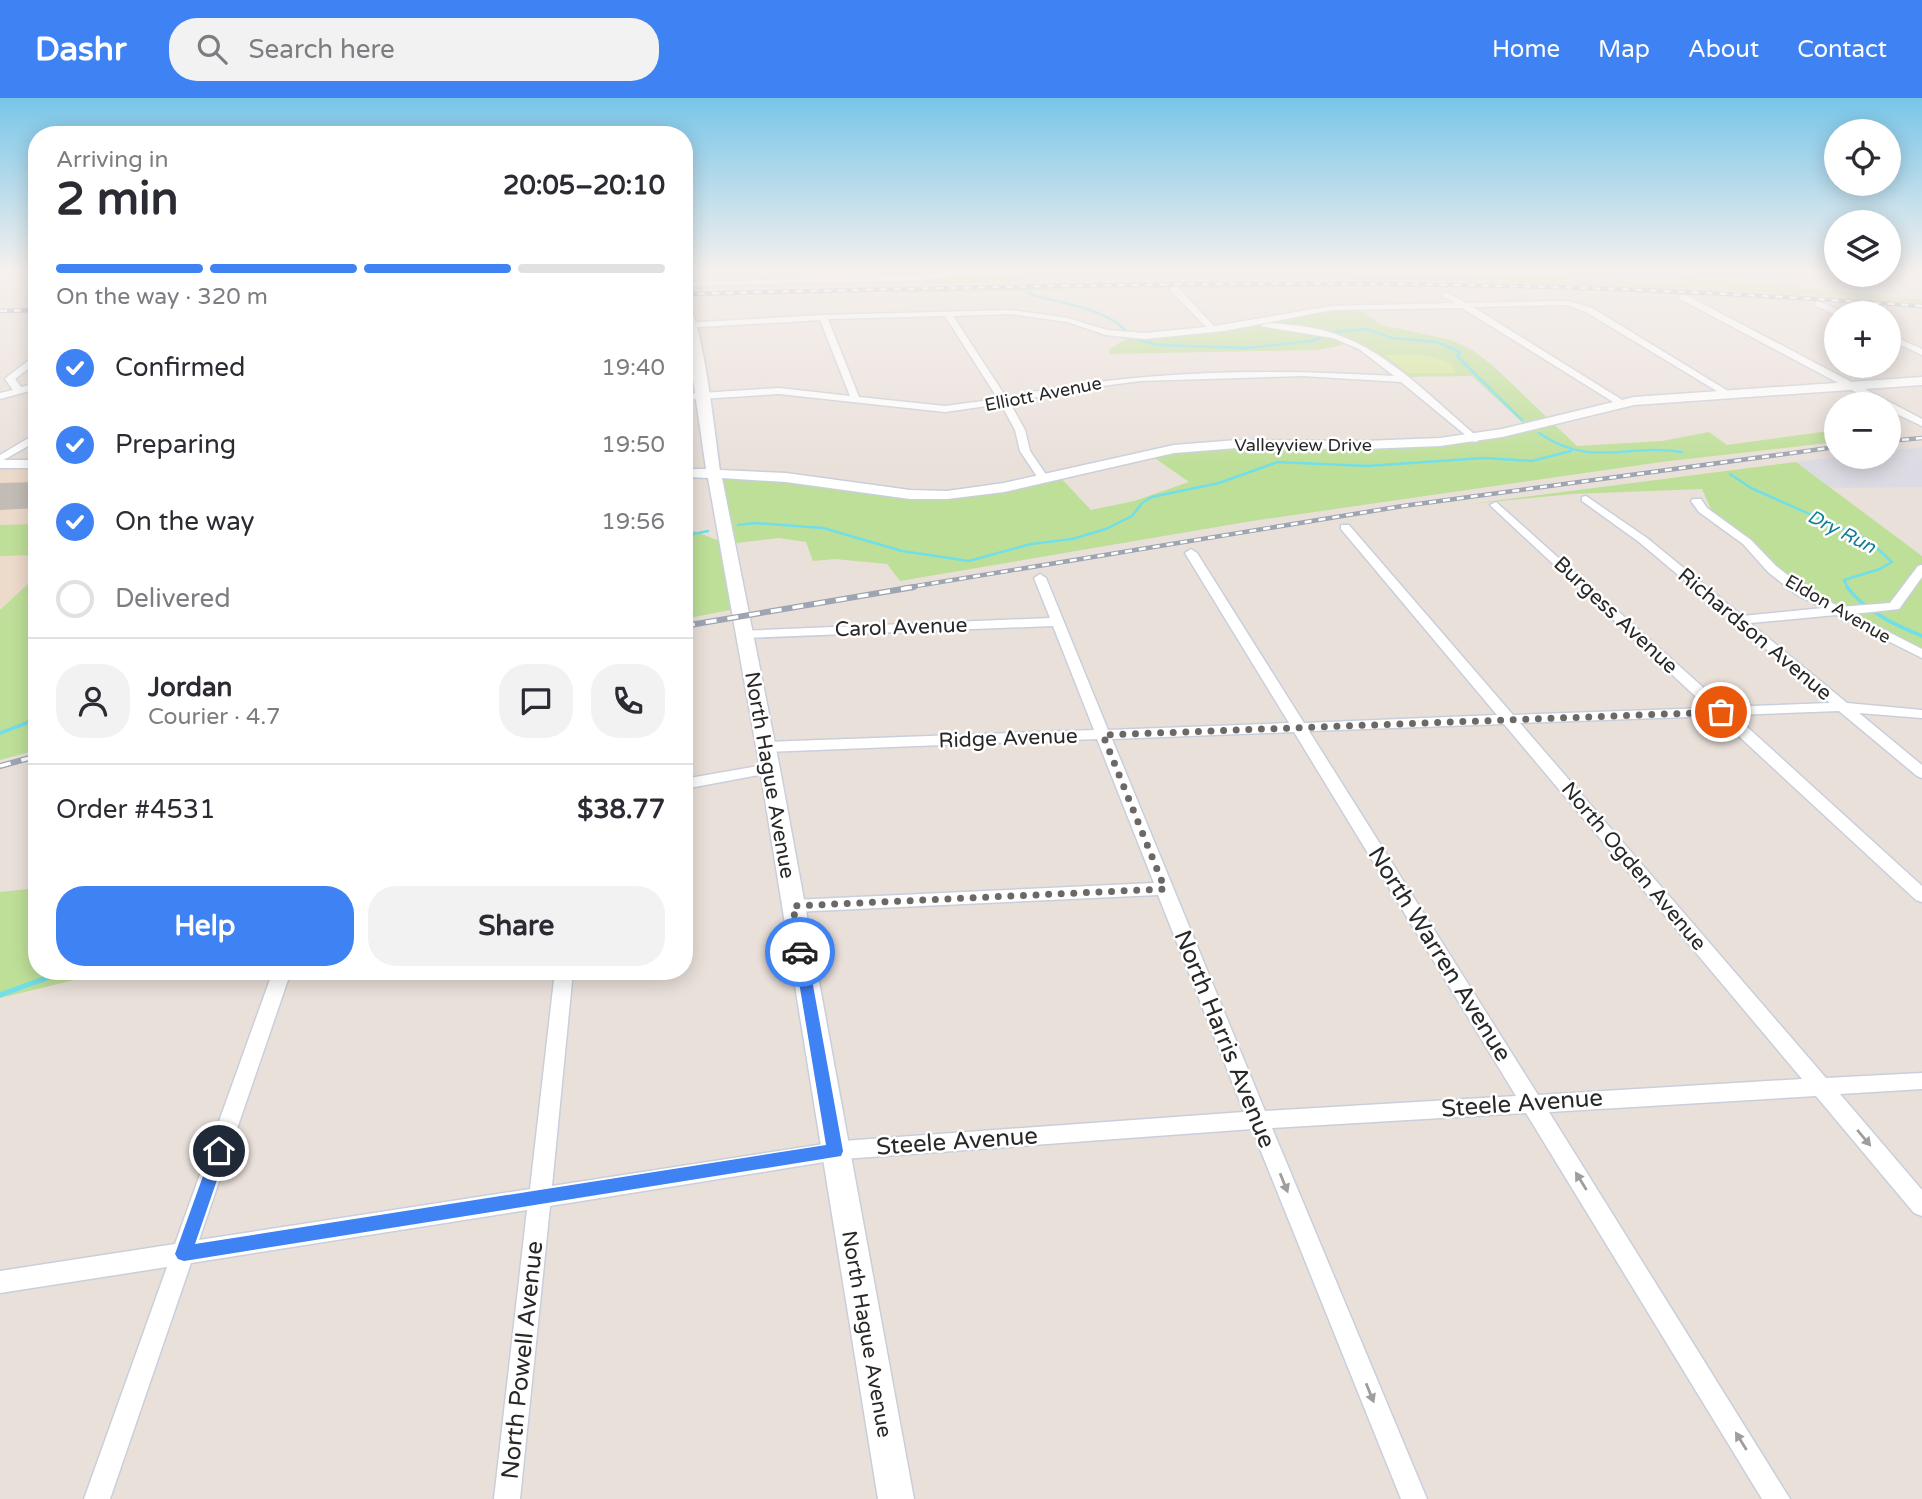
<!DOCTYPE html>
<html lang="en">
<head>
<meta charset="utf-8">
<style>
  :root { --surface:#fff; --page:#f2f2f3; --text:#2b2b33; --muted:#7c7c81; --line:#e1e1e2; --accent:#3f82f3 }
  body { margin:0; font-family:"Varela Round",sans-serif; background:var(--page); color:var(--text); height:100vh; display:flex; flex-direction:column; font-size:26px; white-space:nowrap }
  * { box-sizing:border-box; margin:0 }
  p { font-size:23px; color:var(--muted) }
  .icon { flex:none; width:38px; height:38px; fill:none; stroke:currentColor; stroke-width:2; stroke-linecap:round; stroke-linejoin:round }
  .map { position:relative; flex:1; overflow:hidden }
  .details { position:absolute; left:28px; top:28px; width:665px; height:854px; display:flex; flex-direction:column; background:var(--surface); border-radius:28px; box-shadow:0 4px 18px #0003 }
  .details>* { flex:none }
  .tools { position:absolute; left:1824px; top:21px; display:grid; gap:14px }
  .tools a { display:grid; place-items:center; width:77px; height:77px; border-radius:50%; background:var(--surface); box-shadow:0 4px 18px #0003; font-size:35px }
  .pin { position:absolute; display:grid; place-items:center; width:60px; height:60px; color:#fff; margin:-30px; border:4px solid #fff; border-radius:50%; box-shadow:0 2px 7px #0007 }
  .courier { position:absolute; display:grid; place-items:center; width:70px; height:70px; margin:-35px; border:5px solid #3f82f3; border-radius:50%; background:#fff; color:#222; box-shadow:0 2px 9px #0007 }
  .head em { font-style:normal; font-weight:700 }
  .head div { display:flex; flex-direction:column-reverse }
  .head { display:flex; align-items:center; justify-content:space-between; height:119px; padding:0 28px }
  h1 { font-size:46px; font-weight:700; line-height:52px }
  .bar { display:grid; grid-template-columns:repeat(4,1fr); gap:10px 7px; align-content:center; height:84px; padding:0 28px }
  .bar i { height:9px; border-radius:5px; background:var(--line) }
  .bar .on { background:var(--accent) }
  .bar p { grid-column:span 4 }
  .line { display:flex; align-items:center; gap:18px; padding:0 28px; border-top:2px solid var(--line) }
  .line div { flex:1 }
  .round { display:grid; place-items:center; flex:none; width:74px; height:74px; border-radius:28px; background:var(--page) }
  ol { padding:0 28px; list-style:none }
  li { display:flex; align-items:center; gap:21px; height:77px }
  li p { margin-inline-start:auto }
  li .icon { padding:7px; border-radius:50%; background:var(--accent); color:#fff; stroke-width:4 }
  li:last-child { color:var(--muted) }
  li i { width:38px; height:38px; border:4px solid var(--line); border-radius:50% }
  .button { display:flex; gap:14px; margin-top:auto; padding:14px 28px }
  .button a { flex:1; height:80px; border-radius:28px; background:var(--accent); color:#fff; font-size:28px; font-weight:700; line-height:80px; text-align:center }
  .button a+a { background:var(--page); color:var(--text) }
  header { display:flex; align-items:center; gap:42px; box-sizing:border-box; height:98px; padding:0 35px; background:var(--accent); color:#fff }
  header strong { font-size:33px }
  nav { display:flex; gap:38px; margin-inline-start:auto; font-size:24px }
  .search { width:490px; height:63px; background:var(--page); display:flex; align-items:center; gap:18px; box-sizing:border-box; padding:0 24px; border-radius:28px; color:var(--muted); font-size:26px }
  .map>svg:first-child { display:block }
</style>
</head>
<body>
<header>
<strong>Dashr</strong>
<div class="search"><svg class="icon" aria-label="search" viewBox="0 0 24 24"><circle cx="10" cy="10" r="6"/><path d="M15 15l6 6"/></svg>Search here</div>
<nav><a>Home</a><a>Map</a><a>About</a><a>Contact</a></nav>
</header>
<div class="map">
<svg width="1922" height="1401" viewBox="0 0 1922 1401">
  <rect width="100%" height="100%" fill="#eae0da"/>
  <path fill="#dcdbe3" d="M684,172h303l-103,10v5l-200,5z
    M1013,172h153l-18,10h-29l-94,-1z
    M1169,172h231l-49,6 -163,1z
    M1532,172h140l11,14 -107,-5z
    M1686,172h150v5h52v-5h34v30l-79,-7 -74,-11 -77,-4z
    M1922,349v40l-90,1 -36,-26 41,-5h51v-6z"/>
  <path fill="#ecdaca" d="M0,366h37v115h-5l-32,31z"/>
  <path fill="#bedf98" d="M987,172h26l12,9 94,1 -235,5v-5z
    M1166,172l22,7 163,-1 49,-6h11l11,5 33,1 23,-6h54l44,9 106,5 -10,-14h14l6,8c77,4 153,15 230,22v3c-258,-20 -516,-25 -774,-23z
    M1268,186l288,3 288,16 -284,-14 -186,-3 -471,7v-3z
    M1354,208l28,19 69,15 21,10 19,14 86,82 85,-5 47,-9 18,13 109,-15v12l-175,20 -409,59 -352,60 -13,-17 -52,-5 -22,2 -7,-19 -27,-4 -50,6 11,64 -56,11v-92l43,17 -13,-70 213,21 131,-20 33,35 43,-9 55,-19 -40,-28 42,-7 194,-1 142,-19 -55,-51 -70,1 -53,-37 -9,6 -25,4 -205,4 -2,-4 26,-15 103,-10 32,1 -9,-5z
    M1796,364l126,94v93l-109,-53 -30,-21 -70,-61 -11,-25 -130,5 -102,10z
    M37,426v31l-37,1v-31z
    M33,481h4v171l-37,10v-150z
    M37,790v83h75l-112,27v-106z"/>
  <path fill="#d3e694" d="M1384,257c23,-1 48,-2 69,10l3,8h-48z"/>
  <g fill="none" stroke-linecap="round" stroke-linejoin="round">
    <path stroke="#70dfe9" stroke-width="2.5" d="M1001,173l20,11
      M1025,190l7,7c29,8 83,15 98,42l27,8 90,3 65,-7 23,-9 31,-3 26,9 45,4 23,10 -3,4 65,64
      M1539,335c52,36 87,10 143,19
      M1730,376l21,14 117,52 24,22 -12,7 -36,11 4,8
      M738,427l17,-2 68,5 79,23 67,10 62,-17 41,-5 34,-10 26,-13 10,-13 10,-6 67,-14 59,-21 89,4 117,-8 48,3 39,-10
      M684,438l24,-5"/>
    <path stroke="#70dfe9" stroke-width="3.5" d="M1847,489c18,24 48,38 75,49
      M0,635l37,-14"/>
    <path stroke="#70dfe9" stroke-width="5" d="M0,897l66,-24"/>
  </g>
  <path fill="#c2bcb6" stroke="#c5bcb4" stroke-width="2" d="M37,385v24l-37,2v-25z"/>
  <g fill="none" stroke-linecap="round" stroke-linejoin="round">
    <g stroke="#c9cfda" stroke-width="3">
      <path id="street" d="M966,172h25l-70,10 -237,6v-4l237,-6z
        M1171,189h6l37,39 118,-20 123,-3 -12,-7 3,-4 20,11 102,-2 24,7 141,86 -8,2 -139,-84 -19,-7 -94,2 151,94v4h-6l-156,-97 -130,2 -108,21 -79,8 -39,-4 -39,-13 -57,-8 -57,2 53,81c131,-27 255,-29 388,-21l-35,-27 -26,-11 -73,-12c8,-5 21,-2 31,-1 81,6 128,63 187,112v4l-4,1 -73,-60 -98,-6 -163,5 -76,10 -54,12 15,27 5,21 19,28 -5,3 -4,-1 -20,-30 -5,-21 -14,-26 -56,8 -166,-18 -95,6v-6l95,-6 71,8 -30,-76 -136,8v-5l139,-8 187,-5 58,8 39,12 38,3 61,-6 -35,-36zM945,218l53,83 -53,7 -86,-9 -31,-78z
        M1680,197h6l236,124v7l-34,-16v-6h-10l-198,-105z
        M1817,203l25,10 1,2 -7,2 -22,-10z
        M1888,236l34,15v6l-34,-16z
        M37,256v8l-22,17 6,8 16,-4v6l-37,10v-6l13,-3 -8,-11 2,-2z
        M37,335v8l-37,21v-7z
        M1586,398l61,42 95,78 81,-8 -26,-13 -29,-23 -25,-28 -44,-32 -8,-11 2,-2h8l6,9 44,32 25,26 29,23 35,18 50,-4 28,-37 4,-1v12l-23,32 -46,5 69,35v9l-86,-43 -86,8 97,80 75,7v8l-63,-5 63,52v13l-5,-2 -78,-65 -105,4 188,171v16l-6,-2 -199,-184 -197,7 306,355 96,-5v16l-82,5 82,96v26l-8,-3 -98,-117 -267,16 241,387h-28l-236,-386 -254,15 155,371h-26l-149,-370 -409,30 -293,47 -30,293h-26l33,-289 -336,53 -81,236h-26l83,-232 -167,26v-22l175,-27 98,-273h18l-92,269 331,-51 25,-218h18l-21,215 291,-45 401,-29 -86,-217 -365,17 -6,-2 -3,-4 3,-4 6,-2 361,-17 -57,-144 -331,13 -7,-5 7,-5 328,-12 -41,-104 -307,12 -5,-1v-6l309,-13 -16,-40 6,-4 6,4 62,152 181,-7 -104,-170 6,-4 6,4 107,170 193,-8 -156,-186v-4h8l164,190 195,-7 -216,-201 -2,-2 6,-3 229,205 105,-4 -191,-161 -57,-41v-4zM1504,626l298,355 -264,16 -229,-364zM1294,634l222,364 -251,15 -153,-372z
        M770,666l5,2 3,3 -3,3 -91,17v-10z"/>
    </g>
    <g stroke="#c9cfda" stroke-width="3">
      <path id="secondary" d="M684,201c18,9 32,144 36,171l66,3 124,17 37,1 57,-8 170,-38 63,-5 127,1 76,-3 62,-9 132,-32 288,-20v8l-288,20 -132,32 -62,9 -76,3 -127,-1 -63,5 -170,39 -57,7h-37l-124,-17 -64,-4 58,291 134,730h-36l-118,-730 -52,-291 -24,-1v-8h22l-22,-152z
        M0,362h37v8h-37z"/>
    </g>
    <use href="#street" fill="#fff" fill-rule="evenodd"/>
    <use href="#secondary" fill="#fff" fill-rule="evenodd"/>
    <g stroke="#9da4b2" stroke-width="4.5">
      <path id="rail-far1" d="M684,196c257,-6 514,-13 772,-9 155,2 311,10 466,21
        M0,213l37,-1
        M1888,343l34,-3
        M904,490l499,-82 433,-59"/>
    </g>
    <g stroke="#9da4b2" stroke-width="6">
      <path id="rail" d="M684,528l230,-39
        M0,668l37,-10"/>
    </g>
    <use href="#rail-far1" stroke="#fff" stroke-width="2.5" stroke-dasharray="7" stroke-linecap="butt"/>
    <use href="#rail" stroke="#fff" stroke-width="3.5" stroke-dasharray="11" stroke-linecap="butt"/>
  </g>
  <defs><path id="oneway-solid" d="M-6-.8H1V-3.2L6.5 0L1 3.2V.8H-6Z" transform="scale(1.75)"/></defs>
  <g fill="#9e9e9e">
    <use href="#oneway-solid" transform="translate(1864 1040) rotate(50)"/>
    <use href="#oneway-solid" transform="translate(1581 1083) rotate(-122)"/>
    <use href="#oneway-solid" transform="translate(1284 1085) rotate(68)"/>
    <use href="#oneway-solid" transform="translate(1370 1295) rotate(68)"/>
    <use href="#oneway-solid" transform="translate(1741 1343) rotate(-122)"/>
  </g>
  <linearGradient id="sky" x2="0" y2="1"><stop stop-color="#78c5e8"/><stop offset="0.47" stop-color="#f6f1ee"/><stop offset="1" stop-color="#f6f1ee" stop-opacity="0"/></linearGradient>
  <rect width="1922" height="368" fill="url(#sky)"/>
  <path fill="#3f82f3" d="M800,849l7,5 36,199 -2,5 -657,105 -6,-2 -3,-5 37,-103 2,-5 5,-2 6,2 2,5 -32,93 631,-99 -32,-193z"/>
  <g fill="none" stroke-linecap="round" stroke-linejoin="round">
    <path stroke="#6c6866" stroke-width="7" stroke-dasharray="0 12.6" d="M800,854l-7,-46 372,-17 -62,-154 618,-23"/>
  </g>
  <g text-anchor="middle" stroke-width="5" stroke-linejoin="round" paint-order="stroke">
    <g font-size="18" fill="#282828" stroke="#fff">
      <text transform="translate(1043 296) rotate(-11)" y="6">Elliott Avenue</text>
      <text x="1303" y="353">Valleyview Drive</text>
      <text transform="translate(1838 511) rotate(30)" y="6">Eldon Avenue</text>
    </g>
    <g font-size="19" font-style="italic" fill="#127e92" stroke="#fff">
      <text transform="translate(1842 433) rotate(27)" y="7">Dry Run</text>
    </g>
    <g font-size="21" fill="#282828" stroke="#fff">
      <text transform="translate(1616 517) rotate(43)" y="7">Burgess Avenue</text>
      <text transform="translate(901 529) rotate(-2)" y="7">Carol Avenue</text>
      <text transform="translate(1755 536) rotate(40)" y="7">Richardson Avenue</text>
      <text transform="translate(1008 640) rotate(-2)" y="7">Ridge Avenue</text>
      <text transform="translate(770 677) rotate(80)" y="7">North Hague Avenue</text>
      <text transform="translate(1634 768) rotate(50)" y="7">North Ogden Avenue</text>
      <text transform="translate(867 1236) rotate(80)" y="7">North Hague Avenue</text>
    </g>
    <g font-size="24" fill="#282828" stroke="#fff">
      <text transform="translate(1440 856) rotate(58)" y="8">North Warren Avenue</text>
      <text transform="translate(1225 941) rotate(68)" y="8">North Harris Avenue</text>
      <text transform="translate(1522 1005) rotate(-4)" y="8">Steele Avenue</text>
      <text transform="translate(957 1043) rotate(-4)" y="8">Steele Avenue</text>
      <text transform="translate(522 1262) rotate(-84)" y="8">North Powell Avenue</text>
    </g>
  </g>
</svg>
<div class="tools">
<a><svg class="icon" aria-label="locate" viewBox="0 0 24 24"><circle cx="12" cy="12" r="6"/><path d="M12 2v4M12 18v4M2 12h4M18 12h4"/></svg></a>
<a><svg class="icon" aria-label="layers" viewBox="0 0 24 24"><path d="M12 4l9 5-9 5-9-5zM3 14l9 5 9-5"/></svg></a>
<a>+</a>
<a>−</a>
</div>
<div class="pin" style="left:1721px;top:614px;background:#ea580c"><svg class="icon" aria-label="bag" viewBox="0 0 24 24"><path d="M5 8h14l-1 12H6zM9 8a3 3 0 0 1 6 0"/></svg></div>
<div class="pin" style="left:219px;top:1053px;background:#1f2937"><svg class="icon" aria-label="home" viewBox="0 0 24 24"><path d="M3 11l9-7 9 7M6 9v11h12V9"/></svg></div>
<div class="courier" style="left:800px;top:854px"><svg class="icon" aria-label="car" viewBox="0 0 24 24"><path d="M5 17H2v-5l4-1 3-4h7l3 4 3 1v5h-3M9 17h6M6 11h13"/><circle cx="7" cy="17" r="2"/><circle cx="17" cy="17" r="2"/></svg></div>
<section class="details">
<div class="head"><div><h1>2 min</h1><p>Arriving in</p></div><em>20:05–20:10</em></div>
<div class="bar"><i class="on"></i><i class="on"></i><i class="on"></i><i></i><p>On the way · 320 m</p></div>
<ol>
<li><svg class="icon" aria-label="check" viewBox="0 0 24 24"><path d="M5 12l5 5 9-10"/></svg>Confirmed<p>19:40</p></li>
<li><svg class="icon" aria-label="check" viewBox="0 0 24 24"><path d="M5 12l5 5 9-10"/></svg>Preparing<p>19:50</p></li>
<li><svg class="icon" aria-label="check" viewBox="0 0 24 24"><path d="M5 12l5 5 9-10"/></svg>On the way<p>19:56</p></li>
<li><i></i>Delivered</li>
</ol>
<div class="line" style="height:126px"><a class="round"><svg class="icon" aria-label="person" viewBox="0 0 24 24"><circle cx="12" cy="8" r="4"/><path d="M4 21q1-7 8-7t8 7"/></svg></a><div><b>Jordan</b><p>Courier · 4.7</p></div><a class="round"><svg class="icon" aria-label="chat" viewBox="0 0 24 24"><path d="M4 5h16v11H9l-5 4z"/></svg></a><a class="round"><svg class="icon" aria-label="phone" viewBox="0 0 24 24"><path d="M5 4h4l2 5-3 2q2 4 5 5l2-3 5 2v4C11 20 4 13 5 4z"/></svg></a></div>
<div class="line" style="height:91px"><div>Order #4531</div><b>$38.77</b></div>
<div class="button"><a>Help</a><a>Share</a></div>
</section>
</div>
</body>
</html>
